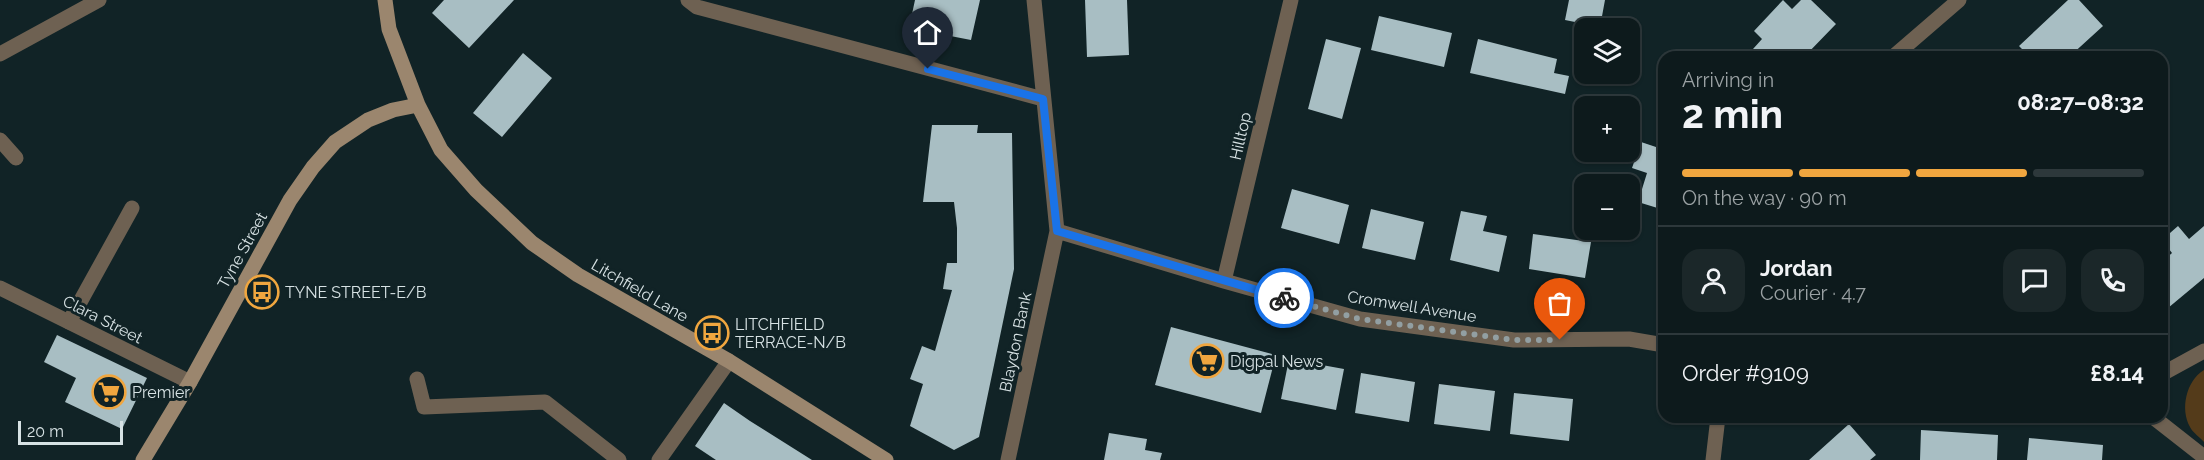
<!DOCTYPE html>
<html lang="en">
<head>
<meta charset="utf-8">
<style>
  :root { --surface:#0d1a1c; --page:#1b2729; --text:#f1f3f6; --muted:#9aa1a3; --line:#2d383b; --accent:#f0a63f }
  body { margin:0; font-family:Raleway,sans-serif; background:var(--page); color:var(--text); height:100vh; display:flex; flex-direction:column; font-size:22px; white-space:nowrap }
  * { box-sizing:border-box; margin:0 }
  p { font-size:20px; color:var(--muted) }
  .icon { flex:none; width:33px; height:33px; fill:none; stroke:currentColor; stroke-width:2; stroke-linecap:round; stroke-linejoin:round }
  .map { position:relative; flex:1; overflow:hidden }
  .details { position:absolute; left:1658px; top:51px; width:510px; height:372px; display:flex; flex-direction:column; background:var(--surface); border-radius:18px; box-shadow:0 2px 4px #0004,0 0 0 2px var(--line) }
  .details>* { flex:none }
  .buttons { position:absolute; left:1574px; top:18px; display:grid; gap:12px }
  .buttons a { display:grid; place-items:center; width:66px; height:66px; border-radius:12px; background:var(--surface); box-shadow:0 2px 4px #0004,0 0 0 2px var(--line); font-size:30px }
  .scale { position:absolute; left:18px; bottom:15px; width:105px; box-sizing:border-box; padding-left:6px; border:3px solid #d7e2e4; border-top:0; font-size:16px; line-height:21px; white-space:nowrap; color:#d7e2e4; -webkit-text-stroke:4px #112326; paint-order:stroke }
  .pin { position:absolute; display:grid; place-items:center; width:51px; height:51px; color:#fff; margin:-62px -26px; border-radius:50% 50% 50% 0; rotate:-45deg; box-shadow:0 0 6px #0007 }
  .pin .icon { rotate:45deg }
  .courier { position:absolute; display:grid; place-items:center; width:60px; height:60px; margin:-30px; border:4px solid #1a73e8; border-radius:50%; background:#fff; color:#222; box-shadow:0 2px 8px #0007 }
  .head em { font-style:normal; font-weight:700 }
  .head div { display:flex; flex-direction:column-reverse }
  .head { display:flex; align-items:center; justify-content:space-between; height:102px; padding:0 24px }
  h1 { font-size:39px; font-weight:700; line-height:45px }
  .bar { display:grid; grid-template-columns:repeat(4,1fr); gap:9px 6px; align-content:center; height:72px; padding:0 24px }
  .bar i { height:8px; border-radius:4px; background:var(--line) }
  .bar .active { background:var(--accent) }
  .bar p { grid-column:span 4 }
  .line { display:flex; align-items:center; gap:15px; padding:0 24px; border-top:2px solid var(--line) }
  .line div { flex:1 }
  .round { display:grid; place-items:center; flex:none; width:63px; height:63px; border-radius:18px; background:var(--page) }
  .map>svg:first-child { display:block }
</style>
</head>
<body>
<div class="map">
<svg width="2204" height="460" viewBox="0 0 2204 460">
  <rect width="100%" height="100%" fill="#112326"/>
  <path fill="#543b1a" d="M2204,370v72c-4,-5 -11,-9 -14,-15 -10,-18 -4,-46 14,-57z"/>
  <path fill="#a8bec3" d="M444,0h70l-45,48 -37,-35z
    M915,0h65l-9,40 -62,-12z
    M1085,0h42l2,55 -42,2z
    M1569,0h36l-5,27 -35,-7z
    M1783,0l9,9 9,-9h10l25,24 -32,33h-42l-9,-8 9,-10 -8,-8z
    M2068,0h11l24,26 -34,31h-39l-11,-11z
    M1379,16l73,17 -8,34 -73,-17z
    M1326,39l35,9 -19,71 -34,-10z
    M1478,39l79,20 -3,14 15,3 -4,18 -95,-21z
    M523,53l29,25 -50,59 -29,-24z
    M932,125h46l-1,8h35l2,136 -35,168 -25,13 -44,-24 13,-42 -13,-5 12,-33 13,5 17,-61 -9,-1 4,-26h10v-35l-3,-26h-31z
    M1664,135v75l-26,-8 9,-29 -15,-5 9,-26 18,6z
    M1292,189l57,16 -10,39 -58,-16z
    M1371,209l53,13 -9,38 -53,-12z
    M1461,211l26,5 -4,15 24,5 -8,36 -49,-12z
    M2178,226l11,13 15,-13v52l-36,30 -6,-8v-38l10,-9 -10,-13z
    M1533,234l58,8 -6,36 -56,-9z
    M1171,327l105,28 -15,58 -106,-28z
    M57,335l90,43 -25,51 -57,-27 11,-24 -32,-16z
    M1289,359l55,10 -8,41 -55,-11z
    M1361,373l54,9 -6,40 -54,-9z
    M1439,384l56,7 -5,40 -56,-7z
    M1514,393l59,6 -4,42 -59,-7z
    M724,403l26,18 62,39h-96l-21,-14z
    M1849,424l27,31 -6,5h-61z
    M1921,430l77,5 -1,25h-77z
    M1109,433l38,6 -2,11 17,3 -2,7h-56z
    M2029,438l74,7 -1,15h-75z"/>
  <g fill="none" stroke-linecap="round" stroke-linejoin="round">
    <path stroke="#6e6152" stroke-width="15" d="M0,54l99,-54
      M0,140l16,18
      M69,322l63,-114"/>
    <path stroke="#6e6152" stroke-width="15" d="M688,0l9,7 346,92
      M1893,57l66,-57
      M1057,231l167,50 136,38 154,21 115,-1 35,6
      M1224,281l67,-281
      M0,288l190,94
      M2162,374l42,-23
      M417,379l7,28 121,-5 74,58
      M2153,417l51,40
      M659,460l70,-99
      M1008,460l49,-229 -23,-231
      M1713,460l5,-43"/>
    <path stroke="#9b866e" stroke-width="15" d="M385,0l4,29 29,76 23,45 35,40 56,53 46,32 151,86 157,99
      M143,460l47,-78 100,-182 23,-33 22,-25 33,-22 25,-10 25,-5"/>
  </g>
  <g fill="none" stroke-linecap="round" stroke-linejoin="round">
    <path stroke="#929fa2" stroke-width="6" stroke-dasharray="0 10.8" d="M1284,298l76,21 154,21h46"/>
    <path stroke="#1a73e8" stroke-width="8" d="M928,69l115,30 14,132 227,67"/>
  </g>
  <defs>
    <g id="bus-ring" transform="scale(1.725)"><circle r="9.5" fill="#112326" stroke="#f0a63f" stroke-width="1.5"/><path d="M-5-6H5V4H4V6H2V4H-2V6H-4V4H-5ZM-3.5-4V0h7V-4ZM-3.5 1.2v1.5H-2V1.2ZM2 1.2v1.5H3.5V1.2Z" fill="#f0a63f"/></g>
    <g id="supermarket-ring" transform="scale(1.725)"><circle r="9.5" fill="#112326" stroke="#f0a63f" stroke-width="1.5"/><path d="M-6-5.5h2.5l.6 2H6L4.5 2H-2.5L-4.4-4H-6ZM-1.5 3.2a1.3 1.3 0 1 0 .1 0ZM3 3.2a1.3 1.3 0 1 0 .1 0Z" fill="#f0a63f"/></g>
  </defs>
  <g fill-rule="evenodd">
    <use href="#bus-ring" x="262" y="292"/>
    <use href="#bus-ring" x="712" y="333"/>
    <use href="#supermarket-ring" x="1207" y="361"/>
    <use href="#supermarket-ring" x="109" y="392"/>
  </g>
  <g text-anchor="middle" stroke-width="6" stroke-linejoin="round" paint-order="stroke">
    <g font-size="16" fill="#d7e2e4" stroke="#112326">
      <text transform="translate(1240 136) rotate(-77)" y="6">Hilltop</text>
      <text transform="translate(242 250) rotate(-61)" y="6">Tyne Street</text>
      <text transform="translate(640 290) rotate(30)" y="6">Litchfield Lane</text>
      <text transform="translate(1412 306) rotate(9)" y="6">Cromwell Avenue</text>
      <text transform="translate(103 319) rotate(27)" y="6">Clara Street</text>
      <text transform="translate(1015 342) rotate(-78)" y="6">Blaydon Bank</text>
    </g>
    <g font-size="16" fill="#d7e2e4" stroke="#112326" text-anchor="start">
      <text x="285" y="298">TYNE STREET-E/B</text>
      <text x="735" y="330">LITCHFIELD<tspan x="735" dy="18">TERRACE-N/B</tspan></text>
      <text x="1230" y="367">Digpal News</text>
      <text x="132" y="398">Premier</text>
    </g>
  </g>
</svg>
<div class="buttons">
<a><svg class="icon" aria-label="layers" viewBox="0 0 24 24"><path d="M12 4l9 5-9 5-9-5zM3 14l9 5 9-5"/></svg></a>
<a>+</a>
<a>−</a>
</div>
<div class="scale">20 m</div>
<div class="pin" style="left:1560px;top:340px;background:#ea580c"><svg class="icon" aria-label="bag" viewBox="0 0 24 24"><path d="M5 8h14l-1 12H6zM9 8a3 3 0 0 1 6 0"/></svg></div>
<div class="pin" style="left:928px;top:69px;background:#1f2937"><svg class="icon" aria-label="home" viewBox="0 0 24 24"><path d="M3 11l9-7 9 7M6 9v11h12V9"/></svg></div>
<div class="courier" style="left:1284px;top:298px"><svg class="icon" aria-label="bike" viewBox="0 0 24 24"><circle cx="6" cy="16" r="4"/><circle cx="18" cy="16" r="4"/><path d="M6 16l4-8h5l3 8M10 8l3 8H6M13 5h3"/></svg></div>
<section class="details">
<div class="head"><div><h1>2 min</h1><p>Arriving in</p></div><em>08:27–08:32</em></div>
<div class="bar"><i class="active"></i><i class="active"></i><i class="active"></i><i></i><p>On the way · 90 m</p></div>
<div class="line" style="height:108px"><a class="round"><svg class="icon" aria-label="person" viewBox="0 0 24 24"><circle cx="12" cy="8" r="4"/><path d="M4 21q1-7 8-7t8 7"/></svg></a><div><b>Jordan</b><p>Courier · 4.7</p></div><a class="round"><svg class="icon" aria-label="chat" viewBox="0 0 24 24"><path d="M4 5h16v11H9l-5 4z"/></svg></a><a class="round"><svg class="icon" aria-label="phone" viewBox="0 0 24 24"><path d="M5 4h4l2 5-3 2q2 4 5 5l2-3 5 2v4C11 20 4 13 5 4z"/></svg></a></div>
<div class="line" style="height:78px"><div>Order #9109</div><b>£8.14</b></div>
</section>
</div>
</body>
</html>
